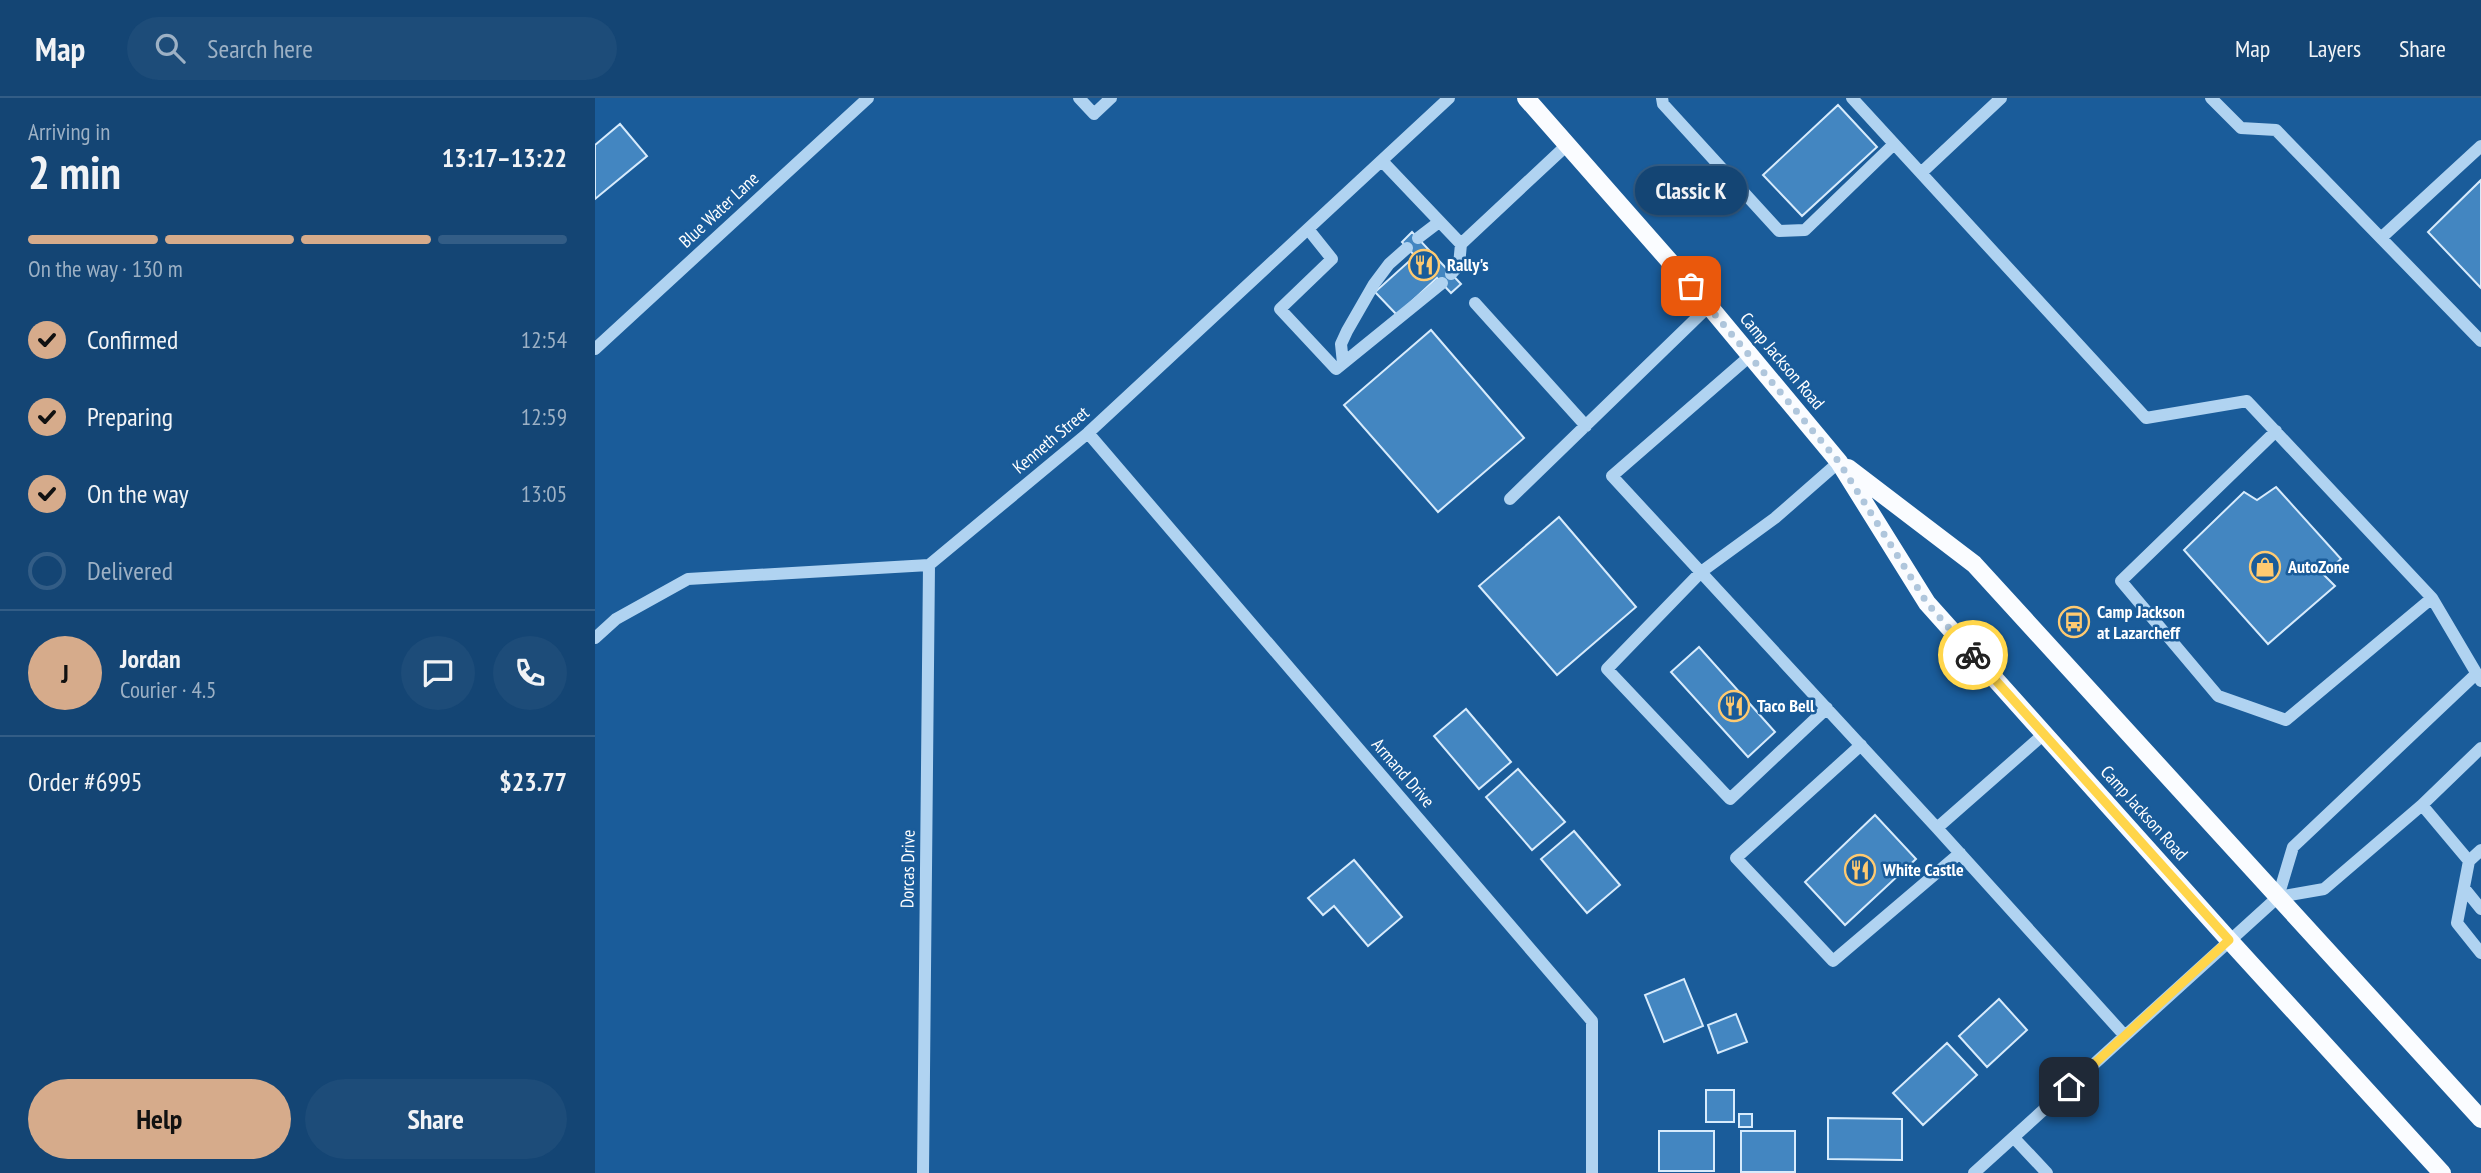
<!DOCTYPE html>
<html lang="en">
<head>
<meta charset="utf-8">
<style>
  :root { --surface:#144574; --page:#1d4c79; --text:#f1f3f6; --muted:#9db1c5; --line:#335d86; --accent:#d6ab8b }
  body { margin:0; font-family:"PT Sans Narrow",sans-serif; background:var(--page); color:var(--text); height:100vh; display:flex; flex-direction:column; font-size:26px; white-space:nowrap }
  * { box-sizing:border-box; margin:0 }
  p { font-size:23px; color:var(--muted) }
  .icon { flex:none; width:38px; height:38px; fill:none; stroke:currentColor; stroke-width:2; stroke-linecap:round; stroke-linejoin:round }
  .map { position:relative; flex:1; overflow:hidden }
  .sheet { display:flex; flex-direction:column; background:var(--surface); width:595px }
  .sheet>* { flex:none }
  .pin { position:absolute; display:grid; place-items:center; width:60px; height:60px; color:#fff; margin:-30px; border-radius:14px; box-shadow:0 4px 10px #0006 }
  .courier { position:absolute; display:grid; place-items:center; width:70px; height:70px; margin:-35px; border:5px solid #ffd54a; border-radius:50%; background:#fff; color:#222; box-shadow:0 2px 9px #0007 }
  .bubble { position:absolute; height:49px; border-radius:24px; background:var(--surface); box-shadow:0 2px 5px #0004,0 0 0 2px var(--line); font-size:23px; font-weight:700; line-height:49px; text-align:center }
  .summary em { font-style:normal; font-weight:700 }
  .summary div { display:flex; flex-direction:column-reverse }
  .summary { display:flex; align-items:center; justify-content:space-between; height:119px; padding:0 28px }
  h1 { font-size:46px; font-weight:700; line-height:52px }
  .bar { display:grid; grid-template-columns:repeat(4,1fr); gap:10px 7px; align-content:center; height:84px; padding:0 28px }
  .bar i { height:9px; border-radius:5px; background:var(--line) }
  .bar .selected { background:var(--accent) }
  .bar p { grid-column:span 4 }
  .line { display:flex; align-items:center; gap:18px; padding:0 28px; border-top:2px solid var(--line) }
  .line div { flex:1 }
  .round { display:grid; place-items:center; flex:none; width:74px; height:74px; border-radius:37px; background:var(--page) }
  ol { padding:0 28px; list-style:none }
  li { display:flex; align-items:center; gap:21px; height:77px }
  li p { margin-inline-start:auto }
  li .icon { padding:7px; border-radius:50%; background:var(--accent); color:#111; stroke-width:4 }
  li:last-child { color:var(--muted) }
  li i { width:38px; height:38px; border:4px solid var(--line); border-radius:50% }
  .cta { display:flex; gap:14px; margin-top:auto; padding:14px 28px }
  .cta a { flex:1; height:80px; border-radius:42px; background:var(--accent); color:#111; font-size:28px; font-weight:700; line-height:80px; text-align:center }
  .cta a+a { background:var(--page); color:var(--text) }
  header { display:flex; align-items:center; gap:42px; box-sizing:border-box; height:98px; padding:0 35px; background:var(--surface); border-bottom:2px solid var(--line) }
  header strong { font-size:33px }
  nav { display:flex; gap:38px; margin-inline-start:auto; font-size:24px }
  .search { width:490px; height:63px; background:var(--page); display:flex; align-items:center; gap:18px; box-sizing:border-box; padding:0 24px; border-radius:38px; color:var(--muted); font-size:26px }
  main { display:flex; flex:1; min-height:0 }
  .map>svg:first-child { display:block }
</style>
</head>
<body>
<header>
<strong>Map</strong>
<div class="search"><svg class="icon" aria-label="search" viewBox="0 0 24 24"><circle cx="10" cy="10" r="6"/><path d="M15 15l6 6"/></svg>Search here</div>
<nav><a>Map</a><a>Layers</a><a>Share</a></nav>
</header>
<main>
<section class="sheet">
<div class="summary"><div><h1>2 min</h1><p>Arriving in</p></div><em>13:17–13:22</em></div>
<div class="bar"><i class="selected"></i><i class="selected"></i><i class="selected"></i><i></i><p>On the way · 130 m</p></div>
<ol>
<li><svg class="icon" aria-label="check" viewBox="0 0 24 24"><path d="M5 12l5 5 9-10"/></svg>Confirmed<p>12:54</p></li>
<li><svg class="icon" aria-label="check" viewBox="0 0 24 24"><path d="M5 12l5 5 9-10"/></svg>Preparing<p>12:59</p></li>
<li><svg class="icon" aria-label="check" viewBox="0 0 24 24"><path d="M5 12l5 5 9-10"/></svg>On the way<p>13:05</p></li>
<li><i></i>Delivered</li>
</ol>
<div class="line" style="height:126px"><b class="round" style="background:var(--accent);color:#111">J</b><div><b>Jordan</b><p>Courier · 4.5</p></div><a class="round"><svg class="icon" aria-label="chat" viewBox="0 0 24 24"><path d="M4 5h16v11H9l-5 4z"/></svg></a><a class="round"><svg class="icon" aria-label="phone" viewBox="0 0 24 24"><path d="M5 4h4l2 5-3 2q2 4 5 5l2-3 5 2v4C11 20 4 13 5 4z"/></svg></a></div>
<div class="line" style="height:91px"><div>Order #6995</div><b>$23.77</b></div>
<div class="cta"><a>Help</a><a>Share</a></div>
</section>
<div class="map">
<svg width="1886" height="1075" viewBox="0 0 1886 1075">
  <rect width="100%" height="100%" fill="#1a5c9a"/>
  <path fill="#4386c1" stroke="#d7ebfc" stroke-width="2" d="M1243,7l39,42 -75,69 -39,-41z
    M25,26l27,32 -52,43v-54z
    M1886,82v108l-53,-56z
    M817,134l49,52 -10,9 -14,-15 -40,37 -22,-23 40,-36 -13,-14z
    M836,232l93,108 -86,74 -94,-107z
    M1681,389l65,72 -18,15 12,12 -67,58 -84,-94 60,-58 13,8z
    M964,419l77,90 -79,68 -78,-89z
    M1104,549l76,85 -27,25 -77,-85z
    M871,611l45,53 -32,27 -45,-53z
    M923,671l47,53 -33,28 -46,-53z
    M1280,717l41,44 -71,66 -40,-43z
    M979,733l46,54 -33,28 -46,-54z
    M759,762l48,57 -34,29 -34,-40 -11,9 -15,-17z
    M1089,881l19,47 -39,16 -19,-47z
    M1404,901l28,31 -40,37 -28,-31z
    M1141,916l11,28 -29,11 -10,-28z
    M1352,945l30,32 -54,50 -30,-32z
    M1111,992h28v32h-28z
    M1144,1016h13v13h-13z
    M1233,1020l74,1v41l-74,-1z
    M1064,1033h55v40h-55z
    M1146,1033h54v41h-54z"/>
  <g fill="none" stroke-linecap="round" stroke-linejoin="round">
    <path stroke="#b0d3f1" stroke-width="12" d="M484,0l15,16 17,-16
      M1067,0l1,6 116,127 26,-1 89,-86
      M1257,0l294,320 101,-17 185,197
      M1616,0l30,30 35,2 205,211
      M787,63l79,83
      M1326,75l80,-75
      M713,131l24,30 -52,50 56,60 106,-86
      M823,140l21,-16
      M1786,140l100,-92
      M856,176l8,-9 2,-21 106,-99
      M880,205l111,123
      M0,251l273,-251
      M1155,258l-138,120 325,352 188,208
      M748,265l-2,-19 6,-13 27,-47 15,-20 18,-16
      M1681,333l-155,150 97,115 68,24 146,-122 49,83
      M493,335l504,588v152
      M915,401l199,-193
      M0,540l21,-19 72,-40 241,-14 159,-132 361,-335
      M1232,610l-97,91 -123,-130 94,-97 74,-54 64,-56
      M1266,647l-125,113 97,103 127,-108
      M1827,707l47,56 -12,62 24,30
      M1342,730l107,-94
      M1874,763l12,-11
      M1869,790l17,21
      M1683,799l15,-50 182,-172
      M1683,799l46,-8 98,-84 59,-57
      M1419,1040l33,35
      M328,1075l6,-608
      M1379,1075l304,-276"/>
    <path stroke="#fafcff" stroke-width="18" d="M931,0l183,208 130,156 88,141 302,337 213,233
      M1253,370l126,96 507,555"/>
  </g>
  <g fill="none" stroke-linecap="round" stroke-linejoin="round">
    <path stroke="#afc6dc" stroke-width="7" stroke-dasharray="0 12.6" d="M1096,188l148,176 88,141 46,52"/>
    <path stroke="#ffd54a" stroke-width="9" d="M1378,557l256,285 -160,147"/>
  </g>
  <defs>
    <g id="restaurant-ring" transform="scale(1.575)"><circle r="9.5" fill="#1a5c9a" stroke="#ffca70" stroke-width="1.5"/><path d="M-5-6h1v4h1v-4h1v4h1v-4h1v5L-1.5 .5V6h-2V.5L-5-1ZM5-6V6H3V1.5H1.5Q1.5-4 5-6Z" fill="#ffca70"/></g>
    <g id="shop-ring" transform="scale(1.575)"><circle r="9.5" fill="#1a5c9a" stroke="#ffca70" stroke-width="1.5"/><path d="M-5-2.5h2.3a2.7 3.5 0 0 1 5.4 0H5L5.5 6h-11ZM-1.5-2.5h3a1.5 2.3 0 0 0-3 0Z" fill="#ffca70"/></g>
    <g id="bus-ring" transform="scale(1.575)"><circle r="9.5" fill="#1a5c9a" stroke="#ffca70" stroke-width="1.5"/><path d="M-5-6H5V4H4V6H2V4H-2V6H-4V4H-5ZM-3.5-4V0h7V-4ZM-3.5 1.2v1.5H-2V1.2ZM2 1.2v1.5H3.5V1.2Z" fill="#ffca70"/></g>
  </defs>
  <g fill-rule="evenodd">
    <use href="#restaurant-ring" x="829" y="167"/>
    <use href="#shop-ring" x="1670" y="469"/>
    <use href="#bus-ring" x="1479" y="524"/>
    <use href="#restaurant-ring" x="1139" y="608"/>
    <use href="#restaurant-ring" x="1265" y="772"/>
  </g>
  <g text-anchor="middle" stroke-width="5" stroke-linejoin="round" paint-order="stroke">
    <g font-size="18" fill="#fff" stroke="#1a5c9a">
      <text transform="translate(124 112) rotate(-43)" y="6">Blue Water Lane</text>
      <text transform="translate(1187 263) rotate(50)" y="6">Camp Jackson Road</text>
      <text transform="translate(456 342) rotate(-40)" y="6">Kenneth Street</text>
      <text transform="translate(808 675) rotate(49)" y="6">Armand Drive</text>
      <text transform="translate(1549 715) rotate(48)" y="6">Camp Jackson Road</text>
      <text transform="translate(313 771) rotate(-89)" y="6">Dorcas Drive</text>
    </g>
    <g font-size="18" font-weight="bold" fill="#fff" stroke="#1a5c9a" text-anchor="start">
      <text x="852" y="173">Rally's</text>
      <text x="1693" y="475">AutoZone</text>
      <text x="1502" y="520">Camp Jackson<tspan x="1502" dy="21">at Lazarcheff</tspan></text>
      <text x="1162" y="614">Taco Bell</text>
      <text x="1288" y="778">White Castle</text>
    </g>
  </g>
</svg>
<div class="pin" style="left:1096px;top:188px;background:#ea580c"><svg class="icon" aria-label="bag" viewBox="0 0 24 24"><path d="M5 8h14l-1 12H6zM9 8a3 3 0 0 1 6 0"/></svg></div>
<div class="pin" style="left:1474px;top:989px;background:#1f2937"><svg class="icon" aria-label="home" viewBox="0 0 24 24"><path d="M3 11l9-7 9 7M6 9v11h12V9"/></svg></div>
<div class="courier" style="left:1378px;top:557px"><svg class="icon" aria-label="bike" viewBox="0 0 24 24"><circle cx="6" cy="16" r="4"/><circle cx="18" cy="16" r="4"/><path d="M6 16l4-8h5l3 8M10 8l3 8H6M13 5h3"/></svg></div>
<div class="bubble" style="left:1040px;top:68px;width:112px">Classic K</div>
</div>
</main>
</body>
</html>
